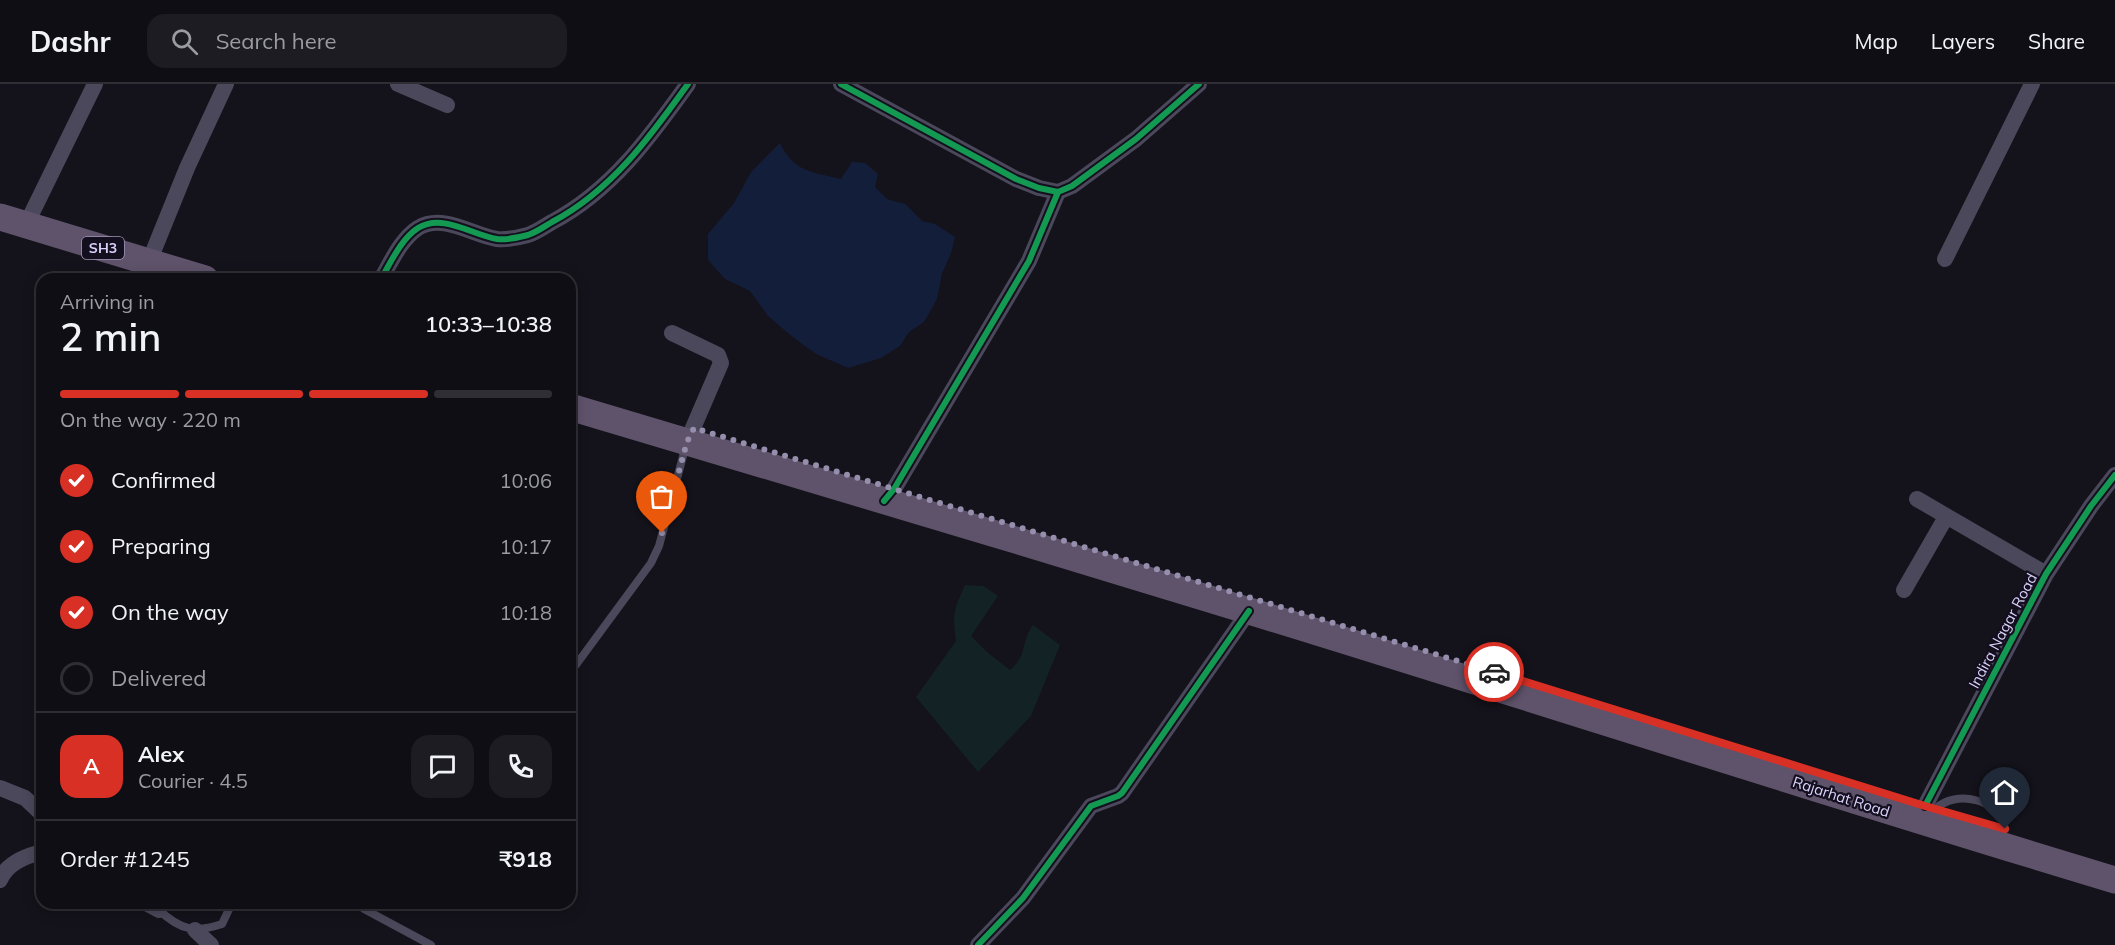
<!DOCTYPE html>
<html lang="en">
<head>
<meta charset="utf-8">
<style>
  :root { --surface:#0f0e14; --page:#1d1c22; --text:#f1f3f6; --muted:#9b9ca0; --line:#2f2e34; --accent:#d93025 }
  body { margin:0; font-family:Mulish,sans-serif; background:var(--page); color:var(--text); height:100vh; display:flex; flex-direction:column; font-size:22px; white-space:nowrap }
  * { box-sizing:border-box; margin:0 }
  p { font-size:20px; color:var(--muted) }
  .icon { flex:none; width:33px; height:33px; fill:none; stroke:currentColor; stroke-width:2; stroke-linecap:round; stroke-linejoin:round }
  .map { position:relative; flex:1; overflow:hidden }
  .sheet { position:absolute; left:36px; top:189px; width:540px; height:636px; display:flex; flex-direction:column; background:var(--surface); border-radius:18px; box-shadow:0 3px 15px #0003,0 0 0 2px var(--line) }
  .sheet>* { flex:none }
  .pin { position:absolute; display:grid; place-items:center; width:51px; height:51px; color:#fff; margin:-62px -26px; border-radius:50% 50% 50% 0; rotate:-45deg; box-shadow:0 0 6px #0007 }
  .pin .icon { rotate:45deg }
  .courier { position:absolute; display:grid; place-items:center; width:60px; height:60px; margin:-30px; border:4px solid #d93025; border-radius:50%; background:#fff; color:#222; box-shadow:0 2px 8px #0007 }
  .head em { font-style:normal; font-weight:600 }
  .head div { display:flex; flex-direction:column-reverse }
  .head { display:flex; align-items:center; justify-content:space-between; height:102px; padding:0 24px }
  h1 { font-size:39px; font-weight:600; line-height:45px }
  .bar { display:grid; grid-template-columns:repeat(4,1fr); gap:9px 6px; align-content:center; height:72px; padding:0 24px }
  .bar i { height:8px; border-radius:4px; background:var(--line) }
  .bar .active { background:var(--accent) }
  .bar p { grid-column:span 4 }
  .line { display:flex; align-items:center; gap:15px; padding:0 24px; border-top:2px solid var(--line) }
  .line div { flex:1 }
  .round { display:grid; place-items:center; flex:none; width:63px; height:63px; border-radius:18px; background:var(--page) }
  ol { padding:0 24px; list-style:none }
  li { display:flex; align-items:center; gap:18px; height:66px }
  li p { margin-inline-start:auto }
  li .icon { padding:6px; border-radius:50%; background:var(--accent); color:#fff; stroke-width:4 }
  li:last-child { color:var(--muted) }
  li i { width:33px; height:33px; border:3px solid var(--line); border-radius:50% }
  header { display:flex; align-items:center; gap:36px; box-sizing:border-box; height:84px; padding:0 30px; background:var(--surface); border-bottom:2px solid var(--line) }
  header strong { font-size:28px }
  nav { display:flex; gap:33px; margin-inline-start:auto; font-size:21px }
  .search { width:420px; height:54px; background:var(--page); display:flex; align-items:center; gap:15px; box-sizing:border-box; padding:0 21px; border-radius:18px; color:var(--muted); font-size:22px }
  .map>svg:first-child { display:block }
</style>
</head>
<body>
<header>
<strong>Dashr</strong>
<div class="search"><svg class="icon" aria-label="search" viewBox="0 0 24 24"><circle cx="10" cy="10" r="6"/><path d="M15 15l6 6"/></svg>Search here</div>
<nav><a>Map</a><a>Layers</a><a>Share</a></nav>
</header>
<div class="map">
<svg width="2115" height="861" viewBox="0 0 2115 861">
  <rect width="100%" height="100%" fill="#14121a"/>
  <path fill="#132325" d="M965,501l19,1 14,10 -27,40 16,16 23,18c18,-15 10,-27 23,-45l27,20 -29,71 -53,56 -62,-75 40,-56c-4,-27 -2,-32 9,-56z"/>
  <path fill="#131e3b" d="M780,59c14,29 32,29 61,36l11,-17 13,1 13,11 -3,13 12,12 18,5 17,17 13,3 20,13 -4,16 -9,21 -5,25 -13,23 -15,10 -9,14 -19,12 -33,10 -32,-14 -27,-20 -21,-18 -18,-25 -25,-12 -17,-19v-26l26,-31 17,-31z"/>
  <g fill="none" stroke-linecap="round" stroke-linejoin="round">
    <path stroke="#4a485a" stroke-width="8" d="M570,589l81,-110 8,-17 27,-101
      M1935,725c21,-20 65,-10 70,20
      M357,819l7,6 67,36
      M159,822v4c21,20 36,23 63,14l10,-21"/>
    <path stroke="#4a485a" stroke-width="16" d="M398,0l49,21
      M841,0l175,95 23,9 19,4 14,-6 64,-47 63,-55
      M26,141l69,-141
      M1945,175l87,-175
      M149,178l38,-94 39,-84
      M381,195c10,-17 20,-40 37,-51 25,-15 54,7 79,11 11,1 20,-1 31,-4 9,-3 17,-9 24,-13 59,-31 98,-85 136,-138
      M672,249l46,22 3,8 -34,79
      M1917,415l129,75
      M884,417l10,-12 135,-228 29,-69
      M1904,506l42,-73
      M0,704l25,10 17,16
      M1925,722l121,-232 45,-68 24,-31
      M0,796c7,-17 25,-24 42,-28
      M146,819l13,7
      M195,846l16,15
      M978,861l45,-47 68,-92 27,-10 4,-3 127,-182"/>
    <path stroke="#5f536b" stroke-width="27" d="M0,133l205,62
      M570,323c226,67 451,134 676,203 290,89 579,183 869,270"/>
    <g stroke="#130f1e" stroke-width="10">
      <path id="cycleway" d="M841,0l175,95 23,9 19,4 14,-6 64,-47 63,-55
        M381,195c10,-17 20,-40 37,-51 25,-15 54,7 79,11 11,1 20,-1 31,-4 9,-3 17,-9 24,-13 59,-31 98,-85 136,-138
        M884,417l10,-12 135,-228 29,-69
        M1925,722l121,-232 45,-68 24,-31
        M978,861l45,-47 68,-92 27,-10 4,-3 127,-182"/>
    </g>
    <use href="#cycleway" stroke="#139951" stroke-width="6"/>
  </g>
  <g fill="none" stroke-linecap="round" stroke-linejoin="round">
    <path stroke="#958eac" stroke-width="6" stroke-dasharray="0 10.8" d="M662,449l25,-91 7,-14 800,244"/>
    <path stroke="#d93025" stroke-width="8" d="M1494,588l431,134 80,23"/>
  </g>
  <g text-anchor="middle" stroke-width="4.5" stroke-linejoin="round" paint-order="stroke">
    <rect fill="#130f1e" stroke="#9e97b8" stroke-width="1.5" x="82" y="153" width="42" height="22" rx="4.5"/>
    <g font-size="14" font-weight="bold" fill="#dad1fa">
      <text x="103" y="169">SH3</text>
    </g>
    <g font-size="15" fill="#dad1fa" stroke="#130f1e">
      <text transform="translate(2003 547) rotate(-62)" y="5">Indira Nagar Road</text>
      <text transform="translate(1841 713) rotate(18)" y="5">Rajarhat Road</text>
    </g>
  </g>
</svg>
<div class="pin" style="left:662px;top:449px;background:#ea580c"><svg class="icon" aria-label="bag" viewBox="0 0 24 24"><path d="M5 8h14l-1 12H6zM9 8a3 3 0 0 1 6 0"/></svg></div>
<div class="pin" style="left:2005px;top:745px;background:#1f2937"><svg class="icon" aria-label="home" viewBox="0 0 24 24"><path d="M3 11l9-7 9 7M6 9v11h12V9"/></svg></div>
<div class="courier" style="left:1494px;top:588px"><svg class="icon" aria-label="car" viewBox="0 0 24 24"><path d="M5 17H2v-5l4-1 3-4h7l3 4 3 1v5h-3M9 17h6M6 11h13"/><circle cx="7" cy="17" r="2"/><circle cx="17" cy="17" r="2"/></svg></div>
<section class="sheet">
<div class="head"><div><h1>2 min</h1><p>Arriving in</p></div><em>10:33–10:38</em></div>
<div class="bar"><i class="active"></i><i class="active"></i><i class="active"></i><i></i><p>On the way · 220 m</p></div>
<ol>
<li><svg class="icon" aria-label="check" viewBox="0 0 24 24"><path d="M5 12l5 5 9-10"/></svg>Confirmed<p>10:06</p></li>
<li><svg class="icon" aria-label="check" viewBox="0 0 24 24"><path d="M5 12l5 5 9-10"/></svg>Preparing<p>10:17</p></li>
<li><svg class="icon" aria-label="check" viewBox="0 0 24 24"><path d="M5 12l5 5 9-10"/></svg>On the way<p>10:18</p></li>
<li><i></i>Delivered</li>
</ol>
<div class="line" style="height:108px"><b class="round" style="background:var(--accent);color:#fff">A</b><div><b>Alex</b><p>Courier · 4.5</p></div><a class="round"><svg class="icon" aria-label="chat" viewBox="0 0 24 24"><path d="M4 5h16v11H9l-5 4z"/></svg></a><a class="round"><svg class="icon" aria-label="phone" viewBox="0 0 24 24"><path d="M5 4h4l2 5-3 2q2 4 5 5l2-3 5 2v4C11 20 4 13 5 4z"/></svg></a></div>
<div class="line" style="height:78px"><div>Order #1245</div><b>₹918</b></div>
</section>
</div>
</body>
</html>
